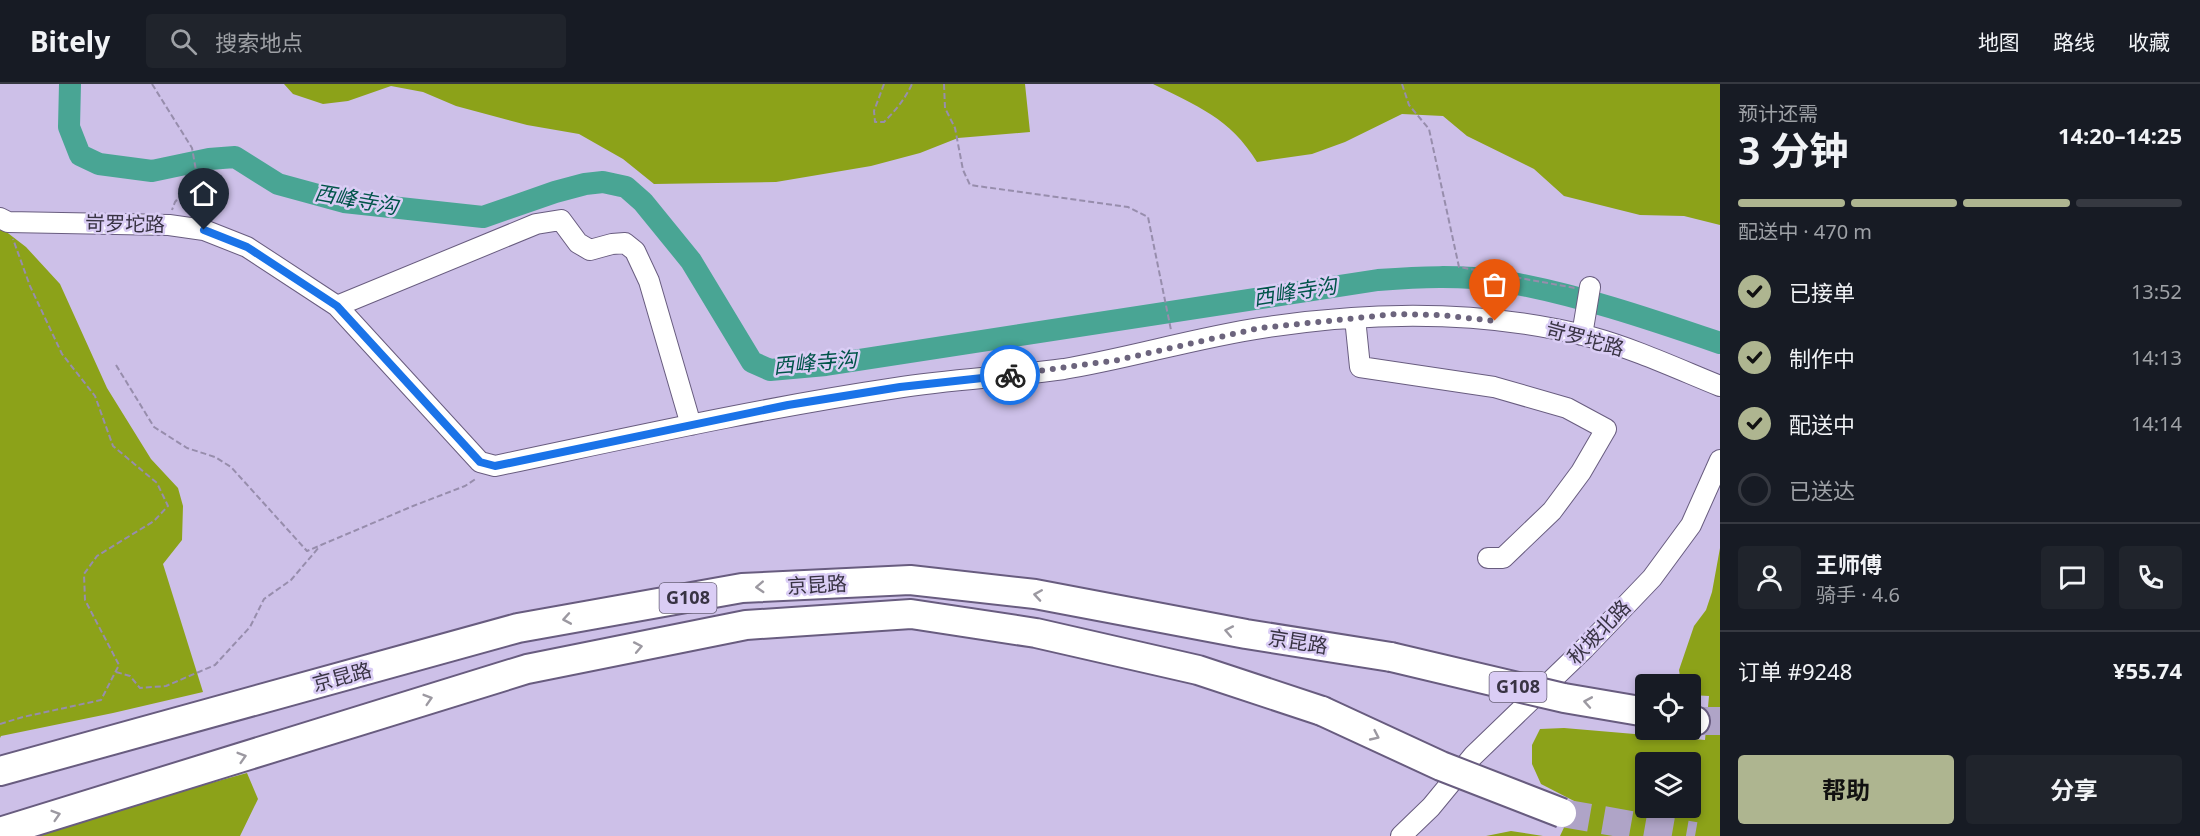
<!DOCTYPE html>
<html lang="zh">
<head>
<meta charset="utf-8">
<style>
  :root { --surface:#171b24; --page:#20242c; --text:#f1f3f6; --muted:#9ea1a6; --line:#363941; --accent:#aeb590 }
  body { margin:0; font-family:"Noto Sans","Noto Sans SC",sans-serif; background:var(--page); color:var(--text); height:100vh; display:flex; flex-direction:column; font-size:22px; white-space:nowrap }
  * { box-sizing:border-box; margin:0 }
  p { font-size:20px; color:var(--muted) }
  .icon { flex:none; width:33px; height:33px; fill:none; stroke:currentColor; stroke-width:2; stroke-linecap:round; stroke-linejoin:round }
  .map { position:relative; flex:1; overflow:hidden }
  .sheet { display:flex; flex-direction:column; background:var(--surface); width:480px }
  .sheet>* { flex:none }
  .buttons { position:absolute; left:1635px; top:590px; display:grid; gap:12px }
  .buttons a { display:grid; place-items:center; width:66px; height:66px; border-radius:6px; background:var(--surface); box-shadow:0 3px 9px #0003; font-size:30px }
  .pin { position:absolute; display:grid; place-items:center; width:51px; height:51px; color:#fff; margin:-62px -26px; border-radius:50% 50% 50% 0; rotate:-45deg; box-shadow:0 0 6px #0007 }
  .pin .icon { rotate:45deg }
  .courier { position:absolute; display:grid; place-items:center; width:60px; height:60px; margin:-30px; border:4px solid #1a73e8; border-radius:50%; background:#fff; color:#222; box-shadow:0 2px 8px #0007 }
  .headline em { font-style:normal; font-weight:700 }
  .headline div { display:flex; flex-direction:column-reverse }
  .headline { display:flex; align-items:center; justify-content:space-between; height:102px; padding:0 18px }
  h1 { font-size:39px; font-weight:700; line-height:45px }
  .bar { display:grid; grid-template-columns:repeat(4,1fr); gap:9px 6px; align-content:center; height:72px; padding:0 18px }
  .bar i { height:8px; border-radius:4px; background:var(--line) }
  .bar .active { background:var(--accent) }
  .bar p { grid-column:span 4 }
  .line { display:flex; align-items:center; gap:15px; padding:0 18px; border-top:2px solid var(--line) }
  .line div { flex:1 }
  .round { display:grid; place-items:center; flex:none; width:63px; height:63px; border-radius:6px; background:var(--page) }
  ol { padding:0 18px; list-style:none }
  li { display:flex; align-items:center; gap:18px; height:66px }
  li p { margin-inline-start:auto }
  li .icon { padding:6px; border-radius:50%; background:var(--accent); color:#111; stroke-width:4 }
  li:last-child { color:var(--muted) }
  li i { width:33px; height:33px; border:3px solid var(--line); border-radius:50% }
  .primary-button { display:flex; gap:12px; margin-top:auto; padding:12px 18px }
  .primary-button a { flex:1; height:69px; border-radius:6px; background:var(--accent); color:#111; font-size:24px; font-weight:700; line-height:69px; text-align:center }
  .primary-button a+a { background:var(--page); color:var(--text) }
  header { display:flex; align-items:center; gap:36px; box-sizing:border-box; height:84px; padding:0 30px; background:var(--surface); border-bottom:2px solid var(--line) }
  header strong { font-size:28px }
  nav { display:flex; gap:33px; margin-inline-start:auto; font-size:21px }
  .search { width:420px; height:54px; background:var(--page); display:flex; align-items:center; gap:15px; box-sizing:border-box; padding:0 21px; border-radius:6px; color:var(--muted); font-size:22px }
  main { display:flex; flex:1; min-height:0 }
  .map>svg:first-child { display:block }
</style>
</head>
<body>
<header>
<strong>Bitely</strong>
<div class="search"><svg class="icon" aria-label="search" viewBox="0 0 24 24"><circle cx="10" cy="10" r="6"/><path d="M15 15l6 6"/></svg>搜索地点</div>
<nav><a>地图</a><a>路线</a><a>收藏</a></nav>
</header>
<main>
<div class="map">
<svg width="1720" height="752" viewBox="0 0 1720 752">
  <rect width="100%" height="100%" fill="#cdc0e8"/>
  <path fill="#8ca219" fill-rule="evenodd" d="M284,0h741l5,48 -72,6 -38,15 -49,13 -95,16 -122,2 -31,-25 -44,-25 -52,-9 -71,-19 -33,-14 -32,-6 -43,15 -25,3 -30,-10z
    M1153,0h567v141l-36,-9 -44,-1 -76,-19 -30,-27 -67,-33 -24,-20 -41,-2 -57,28 -33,12 -55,8c-27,-44 -60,-56 -104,-78z
    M0,143l26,20 34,37 47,104 44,71 27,29 5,18 -1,34 -19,24 40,128 -90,21 -112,23 -1,2z
    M1720,464v288h-160l16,-34 -35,-18 -9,-20v-19l8,-16 24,-1 141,12 4,-44 -18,-1 -1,-11h-9l-2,-14 15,-44 12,-16 6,-18zM1646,678h44v45h-44z
    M247,689l11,26 -18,37h-222z
    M1511,747l32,5h-57z"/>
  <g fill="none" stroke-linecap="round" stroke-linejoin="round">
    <path stroke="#49a594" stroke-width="22" d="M70,0l-1,43 11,28 19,9 53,7 57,-12 26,-2 43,27 66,18 139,15 72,-25 30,-8 18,-2 23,5 17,15 48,59 61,101 18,8 56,-5 552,-85c41,-3 82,-5 123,1 72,12 149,38 219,62"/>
    <path stroke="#afa4c7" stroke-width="28" stroke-dasharray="28 14" stroke-linecap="butt" d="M1695,637h25
      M1562,729l133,23"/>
    <g stroke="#685c7f" stroke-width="22">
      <path id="minor" d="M0,134l8,4 161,3 35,5 43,17 90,59 143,156 15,4c133,-28 266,-58 401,-78 56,-9 112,-11 168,-19 66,-11 131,-31 197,-41 110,-17 221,-19 330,9 44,12 87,32 129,49
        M337,222l199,-82 25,-4 17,23 12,7 22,-6 13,-1 10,8 14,30 42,144
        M1355,234l5,49 134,20 73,21 39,21 -25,43 -29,39 -49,47h-15
        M1582,251l8,-48
        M1401,752l30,-29 42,-51 112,-108 67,-70 39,-53 29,-65"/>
    </g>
    <g stroke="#685c7f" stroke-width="32">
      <path id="highway" d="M1690,636l5,1
        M0,687l518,-143 224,-40 168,-8 125,14 211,40 145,23
        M0,748l527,-163 219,-44 165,-11 125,19 162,37 124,41"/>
    </g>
    <path stroke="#978dac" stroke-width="2" stroke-dasharray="6 3" stroke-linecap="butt" d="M152,0l40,64 5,28 -22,26 -3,8
      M884,0l-10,27 1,11h9c12,-12 21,-23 28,-38
      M944,0l1,24 10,20 8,42 7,15 158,22 20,10 23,113
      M1402,0l7,21 20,24 30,138 116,21
      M116,281l38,62 33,21 28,9 16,10 76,84 106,-45 52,-20 12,-8
      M116,588l14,4 10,12 26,-2 49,-21 35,-38 14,-28 27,-19 29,-34
      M0,640l23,-7 78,-17 18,-35 -34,-65 -1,-26 13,-18 57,-35 14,-15 -11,-23 -44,-37 -18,-50 -33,-42 -32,-68 -17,-47"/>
    <use href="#minor" stroke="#fff" stroke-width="20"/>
    <use href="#highway" stroke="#fff" stroke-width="28"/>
    <g stroke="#685c7f" stroke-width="32" stroke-linecap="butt">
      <path id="highway-bridge" d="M1391,573l173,41 82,14
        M1322,627l119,55 121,47"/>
    </g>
    <use href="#highway-bridge" stroke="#fff" stroke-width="28"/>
  </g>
  <defs><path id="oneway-chevron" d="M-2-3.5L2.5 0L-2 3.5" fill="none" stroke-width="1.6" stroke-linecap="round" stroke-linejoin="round" transform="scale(1.5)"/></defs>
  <g stroke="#9c99a1">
    <use href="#oneway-chevron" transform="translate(760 503) rotate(177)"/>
    <use href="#oneway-chevron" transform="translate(1038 511) rotate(-171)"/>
    <use href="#oneway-chevron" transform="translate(567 535) rotate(170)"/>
    <use href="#oneway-chevron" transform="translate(1229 547) rotate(-169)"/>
    <use href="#oneway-chevron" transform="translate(638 563) rotate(-11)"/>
    <use href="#oneway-chevron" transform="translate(428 615) rotate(-17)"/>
    <use href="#oneway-chevron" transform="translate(1588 618) rotate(-170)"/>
    <use href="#oneway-chevron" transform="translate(1375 652) rotate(25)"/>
    <use href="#oneway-chevron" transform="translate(242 673) rotate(-17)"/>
    <use href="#oneway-chevron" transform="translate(56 731) rotate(-17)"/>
  </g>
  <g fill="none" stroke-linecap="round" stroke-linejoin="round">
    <path stroke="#6c647d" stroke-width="6" stroke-dasharray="0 10.8" d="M1010,291l108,-15 142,-32 136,-14 44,1 55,6"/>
    <path stroke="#1a73e8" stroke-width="8" d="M204,146l43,17 90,59 143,156 15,4 293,-61 112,-18 110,-12"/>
  </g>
  <g text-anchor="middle" stroke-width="5" stroke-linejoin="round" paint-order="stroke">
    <g fill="#dacdf5" stroke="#696178" stroke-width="1.5">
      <rect x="659.5" y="499" width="57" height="30" rx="4.5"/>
      <rect x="1489.5" y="588" width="57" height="30" rx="4.5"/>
    </g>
    <g font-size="18" font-weight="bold" fill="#383343">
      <text x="688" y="520">G108</text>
      <text x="1518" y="609">G108</text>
    </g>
    <g font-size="20" fill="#383343" stroke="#dacdf5">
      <text transform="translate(125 140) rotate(1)" y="7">岢罗坨路</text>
      <text transform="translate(1585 255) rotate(15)" y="7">岢罗坨路</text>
      <text transform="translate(817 501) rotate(-3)" y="7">京昆路</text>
      <text transform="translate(1599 548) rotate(-46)" y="7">秋坡北路</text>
      <text transform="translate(1298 558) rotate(9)" y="7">京昆路</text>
      <text transform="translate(342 593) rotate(-15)" y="7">京昆路</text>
    </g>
    <g font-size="21" font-style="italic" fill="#005449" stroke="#dacdf5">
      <text transform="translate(356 116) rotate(10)" y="7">西峰寺沟</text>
      <text transform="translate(1295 208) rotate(-9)" y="7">西峰寺沟</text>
      <text transform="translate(815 279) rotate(-5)" y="7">西峰寺沟</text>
    </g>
  </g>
</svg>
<div class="buttons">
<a><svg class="icon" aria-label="locate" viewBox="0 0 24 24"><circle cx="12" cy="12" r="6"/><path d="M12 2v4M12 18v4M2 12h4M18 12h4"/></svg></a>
<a><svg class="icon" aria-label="layers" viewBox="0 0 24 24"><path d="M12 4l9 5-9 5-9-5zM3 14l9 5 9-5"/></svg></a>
</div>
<div class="pin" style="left:1495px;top:237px;background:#ea580c"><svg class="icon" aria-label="bag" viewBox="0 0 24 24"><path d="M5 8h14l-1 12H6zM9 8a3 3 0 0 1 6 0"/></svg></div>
<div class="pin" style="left:204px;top:146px;background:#1f2937"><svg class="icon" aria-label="home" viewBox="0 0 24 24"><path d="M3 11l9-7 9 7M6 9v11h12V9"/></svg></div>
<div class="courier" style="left:1010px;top:291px"><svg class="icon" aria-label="bike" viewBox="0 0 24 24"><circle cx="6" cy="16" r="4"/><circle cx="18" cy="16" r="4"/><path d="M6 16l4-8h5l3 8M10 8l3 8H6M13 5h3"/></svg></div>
</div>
<section class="sheet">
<div class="headline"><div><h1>3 分钟</h1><p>预计还需</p></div><em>14:20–14:25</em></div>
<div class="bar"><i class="active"></i><i class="active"></i><i class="active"></i><i></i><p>配送中 · 470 m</p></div>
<ol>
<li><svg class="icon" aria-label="check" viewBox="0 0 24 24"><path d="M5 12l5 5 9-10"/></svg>已接单<p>13:52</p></li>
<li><svg class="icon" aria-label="check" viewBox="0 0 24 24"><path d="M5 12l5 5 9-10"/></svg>制作中<p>14:13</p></li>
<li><svg class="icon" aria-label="check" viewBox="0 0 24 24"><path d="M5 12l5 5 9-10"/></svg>配送中<p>14:14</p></li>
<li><i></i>已送达</li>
</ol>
<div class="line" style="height:108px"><a class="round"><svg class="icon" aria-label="person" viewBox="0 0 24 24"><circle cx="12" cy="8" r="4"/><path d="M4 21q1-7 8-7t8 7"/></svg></a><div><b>王师傅</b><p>骑手 · 4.6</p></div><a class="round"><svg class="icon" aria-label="chat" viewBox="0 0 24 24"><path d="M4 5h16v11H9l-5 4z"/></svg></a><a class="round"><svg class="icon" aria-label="phone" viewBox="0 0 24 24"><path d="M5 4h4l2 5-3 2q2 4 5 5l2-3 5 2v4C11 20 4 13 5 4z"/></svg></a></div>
<div class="line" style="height:78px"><div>订单 #9248</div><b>¥55.74</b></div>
<div class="primary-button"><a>帮助</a><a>分享</a></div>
</section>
</main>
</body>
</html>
